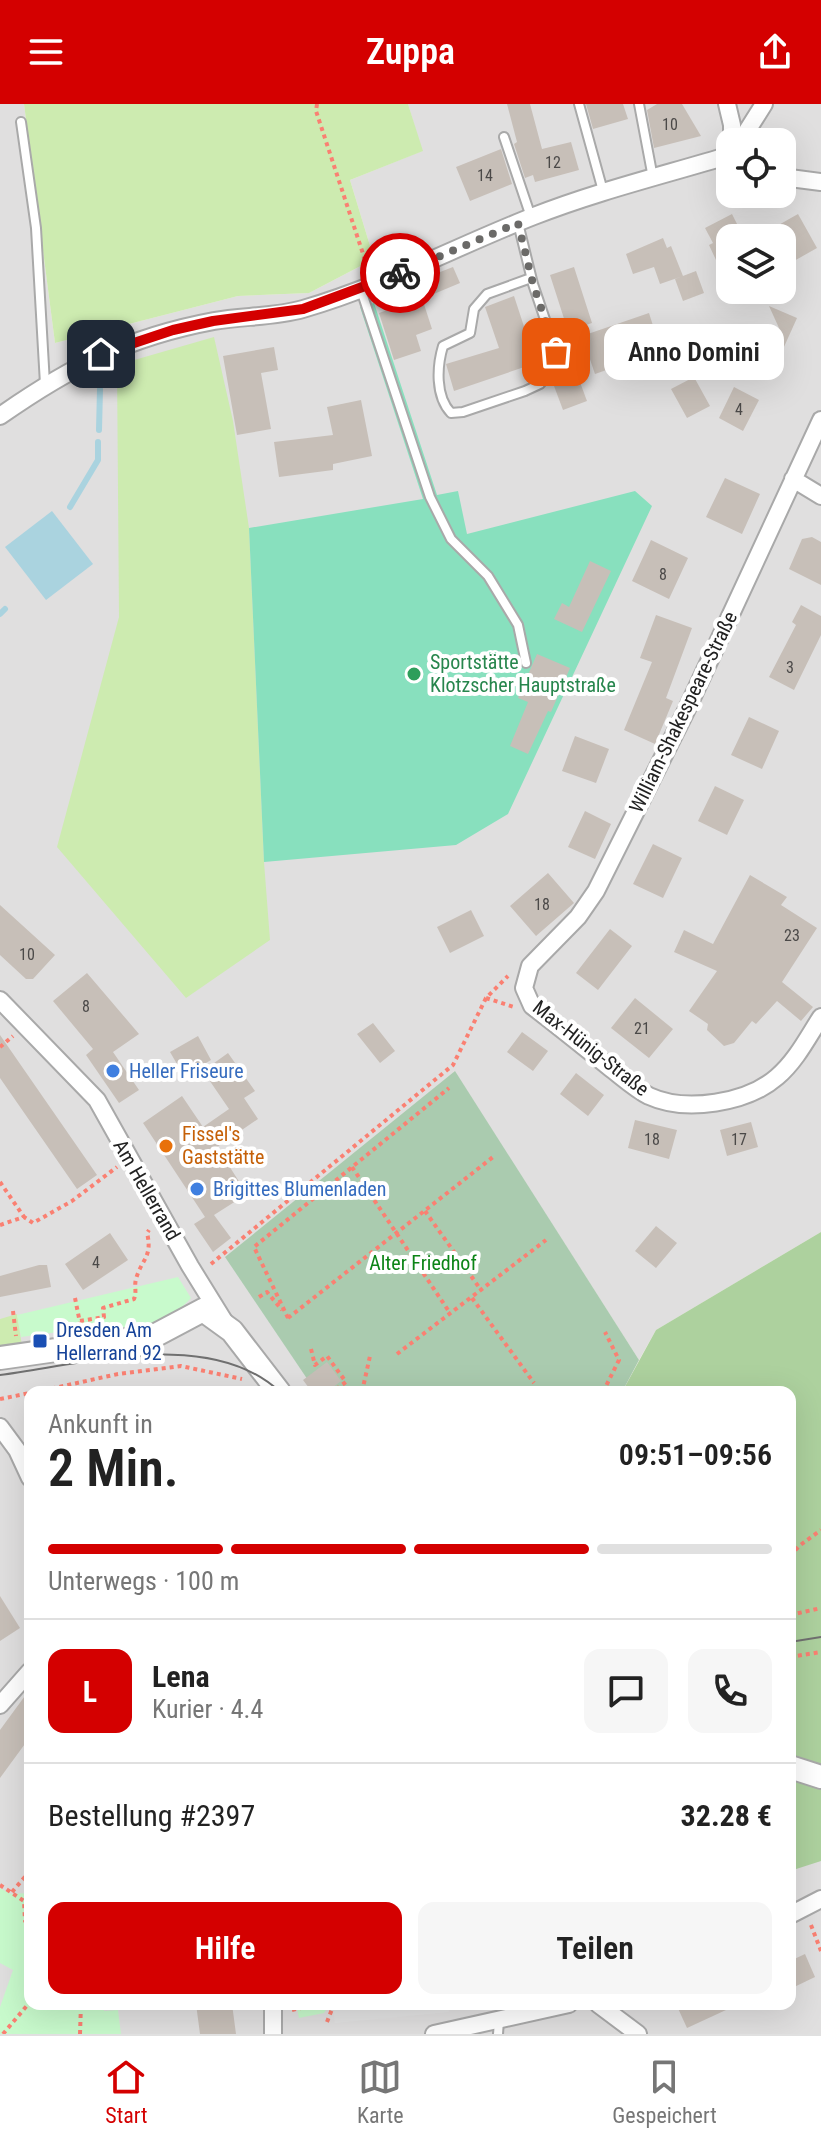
<!DOCTYPE html>
<html lang="de">
<head>
<meta charset="utf-8">
<style>
  :root { --surface:#fff; --page:#f6f6f6; --text:#222; --muted:#767676; --line:#e0e0e0; --accent:#d40000 }
  body { margin:0; font-family:"Roboto Condensed",sans-serif; background:var(--page); color:var(--text); height:100vh; display:flex; flex-direction:column; font-size:30px; white-space:nowrap }
  * { box-sizing:border-box; margin:0 }
  p { font-size:26px; color:var(--muted) }
  .icon { flex:none; width:44px; height:44px; fill:none; stroke:currentColor; stroke-width:2; stroke-linecap:round; stroke-linejoin:round }
  .map { position:relative; flex:1; overflow:hidden }
  .drawer { position:absolute; left:24px; top:1282px; width:772px; height:624px; display:flex; flex-direction:column; background:var(--surface); border-radius:16px; box-shadow:0 8px 32px #0002 }
  .drawer>* { flex:none }
  .buttons { position:absolute; left:716px; top:24px; display:grid; gap:16px }
  .buttons a { display:grid; place-items:center; width:80px; height:80px; border-radius:16px; background:var(--surface); box-shadow:0 8px 32px #0002; font-size:40px }
  .pin { position:absolute; display:grid; place-items:center; width:68px; height:68px; color:#fff; margin:-34px; border-radius:16px; box-shadow:0 4px 12px #0006 }
  .courier { position:absolute; display:grid; place-items:center; width:80px; height:80px; margin:-40px; border:6px solid #d40000; border-radius:50%; background:#fff; color:#222; box-shadow:0 2px 10px #0007 }
  .bubble { position:absolute; height:56px; border-radius:16px; background:var(--surface); box-shadow:0 8px 32px #0002; font-size:26px; font-weight:600; line-height:56px; text-align:center }
  .overview em { font-style:normal; font-weight:600 }
  .overview div { display:flex; flex-direction:column-reverse }
  .overview { display:flex; align-items:center; justify-content:space-between; height:136px; padding:0 24px }
  h1 { font-size:52px; font-weight:600; line-height:60px }
  .bar { display:grid; grid-template-columns:repeat(4,1fr); gap:12px 8px; align-content:center; height:96px; padding:0 24px }
  .bar i { height:10px; border-radius:6px; background:var(--line) }
  .bar .selected { background:var(--accent) }
  .bar p { grid-column:span 4 }
  .line { display:flex; align-items:center; gap:20px; padding:0 24px; border-top:2px solid var(--line) }
  .line div { flex:1 }
  .round { display:grid; place-items:center; flex:none; width:84px; height:84px; border-radius:16px; background:var(--page) }
  .primary-button { display:flex; gap:16px; margin-top:auto; padding:16px 24px }
  .primary-button a { flex:1; height:92px; border-radius:16px; background:var(--accent); color:#fff; font-size:32px; font-weight:600; line-height:92px; text-align:center }
  .primary-button a+a { background:var(--page); color:var(--text) }
  header { display:flex; justify-content:space-between; align-items:center; height:104px; padding:0 24px; background:var(--accent); color:#fff; font-size:36px; font-weight:600 }
  .tabs { display:flex; justify-content:space-around; align-items:center; height:112px; border-top:2px solid var(--line); background:var(--surface); font-size:22px; color:var(--muted) }
  .tabs a { display:grid; justify-items:center; gap:4px }
  .tabs .selected { color:var(--accent) }
  .map>svg:first-child { display:block }
</style>
</head>
<body>
<header><svg class="icon" aria-label="menu" viewBox="0 0 24 24"><path d="M4 6h16M4 12h16M4 18h16"/></svg>Zuppa<svg class="icon" aria-label="share" viewBox="0 0 24 24"><path d="M12 15V3M7 8l5-5 5 5M5 13v7h14v-7"/></svg></header>
<div class="map">
<svg width="821" height="1930" viewBox="0 0 821 1930">
  <rect width="100%" height="100%" fill="#f2efe9"/>
  <path fill="#e0dfdf" fill-rule="evenodd" d="M0,0h24l31,239 183,-47 71,-3 65,-34 -24,-79 72,-29 -14,-47h413v1128l-165,98 -17,30 -185,-289 -147,307 9,14h-286v612h760v-249l31,11v268h-821zM730,38h52v52h-52zM730,134h52v52h-52z"/>
  <path fill="#cdebb0" d="M24,0h384l15,47 -73,29 24,79 -65,34 -71,3 -183,47z
    M214,233l19,84 16,107 15,334 6,78 -84,58 -129,-151 62,-230 -2,-252z
    M17,1210l5,32 -22,4v-31z"/>
  <path fill="#add19e" d="M821,1128v534l-31,-11v-363h-168l34,-62z
    M790,1668l31,11v78l-31,10z"/>
  <path fill="#aacbaf" d="M455,967l184,289 -17,32h-306l-91,-135z"/>
  <path fill="#c8facc" d="M178,1173l13,21c-29,33 -76,35 -116,41l-2,-9 -52,7 -4,-22z
    M0,1784l11,6 19,-1v111h73l1,7 14,-1 3,24h-121v-27l13,-37 -13,-7z
    M296,1900h34l-6,9 -25,5z"/>
  <path fill="#88e0be" d="M374,199l63,192 21,-4 9,43 168,-43 17,15 -144,308 -52,31 -192,17 -15,-334 174,-29 -63,-192z"/>
  <path fill="#e2e2e2" d="M332,1900h116l1,8 -114,11z"/>
  <path fill="#aad3df" d="M52,407l41,53 -47,36 -41,-53z"/>
  <g fill="none" stroke-linecap="round" stroke-linejoin="round">
    <path stroke="#aad3df" stroke-width="6" d="M99,326l1,-41
      M70,403l28,-47v-18
      M0,510l5,-5"/>
  </g>
  <path fill="#c7bfb8" d="M507,0h23l12,45 29,-7 8,28 -44,12 -2,-7 -8,3 -11,-34 3,-2z
    M586,0h37l5,15 -35,10z
    M657,0h25l19,32 -47,12 -7,-38z
    M501,45l11,35 -42,17 -14,-34z
    M732,110l12,24h-14v52l-21,-45 4,-2 -8,-15z
    M798,110l19,34 -23,13 -19,-34z
    M663,134l4,10 4,-2 12,30 -23,8 -6,-17 -21,7 -7,-20z
    M453,163l7,16 -31,13 -7,-17z
    M574,163l18,56 -24,8 -18,-56z
    M696,167l8,22 -21,8 -8,-22z
    M514,192l22,67 -82,28 -8,-27 53,-16 -14,-41z
    M422,194l10,31 -16,6 5,16 -27,9 -15,-47z
    M769,202l28,12 -18,40 -33,-14 33,-16z
    M649,209l12,38 -66,23 -13,-38z
    M274,243l4,23 -17,3 10,56 -34,6 -14,-79z
    M578,273l9,24 -24,9 -9,-24z
    M694,273l16,29 -23,12 -16,-29z
    M734,283l25,13 -16,31 -24,-13z
    M361,296l11,56 -39,8v6l-54,7 -5,-35 59,-7 -6,-28z
    M725,374l35,16 -18,40 -36,-17z
    M812,433l9,5v43l-32,-16 13,-30z
    M651,436l37,18 -19,41 -37,-18z
    M590,457l21,10 -29,61 -28,-13 8,-16 7,4z
    M801,501l20,11v19l-27,55 -25,-13 27,-52 -4,-3z
    M656,511l36,13 -26,70 7,3 -18,43 -31,-14 28,-68 -12,-4z
    M537,550l33,14 -19,44 -3,-1 -20,43 -18,-8 18,-44 -10,-4z
    M749,613l30,14 -17,38 -31,-14z
    M575,632l34,13 -13,34 -34,-12z
    M715,682l29,14 -17,35 -29,-14z
    M585,707l26,13 -16,35 -27,-12z
    M653,740l29,14 -19,40 -30,-14z
    M548,769l26,30 -38,33 -26,-30z
    M750,771l37,22 -6,8 36,23 -35,54 31,25 -12,14 -24,-20 -21,23 -4,-3 -18,22 -10,3 -17,-16 1,-6 -19,-13 28,-40 -43,-19 10,-22 29,14z
    M0,801l55,50 -22,24h-7l-26,-24z
    M471,806l13,26 -34,17 -13,-26z
    M610,825l22,17 -34,44 -22,-17z
    M87,869l52,61 -26,18 26,38 -20,13 -33,-48 7,-6 -40,-48z
    M635,894l38,31 -24,29 -38,-30z
    M373,919l22,28 -15,12 -23,-29z
    M522,928l26,19 -15,20 -26,-19z
    M0,931l97,140 -20,14 -77,-111z
    M198,932l13,24 -27,16 -14,-24z
    M228,949l27,38 -11,7 14,21 -41,28 30,47 -33,21 17,23 -18,14 -19,-28 11,-7 -62,-94 39,-27 21,31 26,-18 -26,-38z
    M576,969l28,22 -16,21 -28,-22z
    M635,1016l42,10 -8,29 -41,-11z
    M751,1018l7,25 -31,9 -7,-26z
    M656,1122l21,17 -21,25 -21,-17z
    M110,1129l18,27 -45,30 -18,-26z
    M39,1161h8l4,22 -51,10v-21z
    M327,1258l14,19 -14,11h-15l-9,-12z
    M0,1492l20,32 -20,13z
    M30,1585v48l-30,41v-48z
    M805,1850l10,23 -25,12v-28z
    M196,1900h36l4,30h-36z
    M676,1900h63l-52,24z"/>
  <g fill="none" stroke-linecap="round" stroke-linejoin="round">
    <g stroke="#a9a9a9" stroke-width="12">
      <path id="service" d="M579,0l24,87
        M639,0l14,74
        M21,18l15,106 9,156
        M504,33l27,80
        M518,119l15,61 23,68 -4,17 -12,15 -15,7 -62,21 -12,1c-16,-17 -14,-47 -8,-67l27,-13 4,-24 13,-15 44,-16
        M361,186l69,207 21,42 37,37 30,49 8,38
        M498,1930l1,-13"/>
    </g>
    <g stroke="#a9a9a9" stroke-width="20">
      <path id="minor" d="M727,0l5,21v17
        M740,38l24,-38
        M782,73l39,5
        M0,312c70,-49 128,-79 214,-95 29,-5 61,-4 89,-12 80,-23 154,-63 231,-93 64,-25 130,-41 196,-61
        M821,316l-134,289 -91,182 -18,26 -48,49 -6,22 8,18c26,20 51,40 77,61 12,9 26,22 40,29 37,17 98,7 128,-19 19,-16 31,-40 44,-60
        M793,375l28,17
        M0,896l97,100 93,166 34,55
        M0,1323l17,23 13,28
        M0,1601l30,-34
        M790,1811l31,-16
        M598,1900l40,30
        M273,1930v-30
        M434,1930l135,-30"/>
    </g>
    <g stroke="#a9a9a9" stroke-width="26">
      <path id="tertiary" d="M0,1254l154,-22 49,-26 29,21 47,61
        M790,1663l31,10"/>
    </g>
    <path stroke="#fa8072" stroke-width="4" stroke-dasharray="4 4" stroke-linecap="butt" d="M317,0l-1,7 52,158
      M486,894l28,9
      M0,943l13,-11
      M352,1063l98,146
      M0,1078l24,35
      M425,1107l56,79
      M0,1121l24,-8 9,6 39,-22 45,-34
      M211,1160l242,-199 33,-67 22,-22
      M259,1193l8,-5 15,18
      M75,1194l5,25
      M472,1194l62,85
      M13,1207l3,25
      M288,1214l-34,-71 195,-159
      M288,1214l205,-161
      M80,1217l24,-4 -1,-9 31,-9c3,-7 0,-13 2,-20 5,-19 17,-22 11,-46l2,-3
      M311,1245l4,16 12,-9 19,26 -14,10
      M397,1250l149,-114
      M36,1288l82,-18 63,-8 61,13
      M362,1288l8,-36
      M603,1288l16,-32 -14,-28
      M0,1295l30,-6
      M790,1452l9,-10 22,-16
      M790,1511l31,-7
      M790,1553l31,-5
      M0,1781l24,16 1,20 5,6
      M12,1788l18,-21
      M811,1821l10,26
      M292,1906l18,-4v-2
      M327,1918l7,-18
      M3,1930l27,-32
      M80,1930l1,-30"/>
    <use href="#service" stroke="#fff" stroke-width="8"/>
    <use href="#minor" stroke="#fff" stroke-width="16"/>
    <use href="#tertiary" stroke="#fff" stroke-width="22"/>
    <path stroke="#707070" stroke-width="2" d="M0,1271c85,-11 211,-48 280,17
      M790,1538l31,-5"/>
  </g>
  <g fill="none" stroke-linecap="round" stroke-linejoin="round">
    <path stroke="#6b6a68" stroke-width="8" stroke-dasharray="0 14.4" d="M400,169l118,-50 15,61 23,68"/>
    <path stroke="#d40000" stroke-width="10" d="M101,250l72,-24 40,-9 90,-12 97,-36"/>
  </g>
  <circle fill="#2e9e5b" stroke="#fff" stroke-width="3" cx="414" cy="570" r="8"/>
  <g fill="#3f7fe0" stroke="#fff" stroke-width="3">
    <circle cx="113" cy="967" r="8"/>
    <circle cx="197" cy="1085" r="8"/>
  </g>
  <circle fill="#e8710a" stroke="#fff" stroke-width="3" cx="166" cy="1042" r="8"/>
  <rect fill="#1a4fb4" stroke="#fff" stroke-width="3" x="32" y="1229" width="16" height="16" rx="4"/>
  <g text-anchor="middle" stroke-width="8" stroke-linejoin="round" paint-order="stroke">
    <g font-size="16" fill="#4b4948">
      <text x="670" y="26">10</text>
      <text x="553" y="64">12</text>
      <text x="485" y="77">14</text>
      <text x="739" y="311">4</text>
      <text x="663" y="476">8</text>
      <text x="790" y="569">3</text>
      <text x="542" y="806">18</text>
      <text x="792" y="837">23</text>
      <text x="27" y="856">10</text>
      <text x="86" y="908">8</text>
      <text x="642" y="930">21</text>
      <text x="652" y="1041">18</text>
      <text x="739" y="1041">17</text>
      <text x="96" y="1164">4</text>
    </g>
    <g font-size="20" fill="#27864d" stroke="#fff" text-anchor="start">
      <text x="430" y="565">Sportstätte<tspan x="430" dy="23">Klotzscher Hauptstraße</tspan></text>
    </g>
    <g font-size="20" fill="#222" stroke="#fff">
      <text transform="translate(683 608) rotate(-64)" y="7">William-Shakespeare-Straße</text>
      <text transform="translate(591 944) rotate(38)" y="7">Max-Hünig-Straße</text>
      <text transform="translate(147 1086) rotate(60)" y="7">Am Hellerrand</text>
    </g>
    <g font-size="20" fill="#366cbe" stroke="#fff" text-anchor="start">
      <text x="129" y="974">Heller Friseure</text>
      <text x="213" y="1092">Brigittes Blumenladen</text>
    </g>
    <g font-size="20" fill="#c56008" stroke="#fff" text-anchor="start">
      <text x="182" y="1037">Fissel's<tspan x="182" dy="23">Gaststätte</tspan></text>
    </g>
    <g font-size="20" fill="#0c8416" stroke="#fff">
      <text x="423" y="1166">Alter Friedhof</text>
    </g>
    <g font-size="20" fill="#164399" stroke="#fff" text-anchor="start">
      <text x="56" y="1233">Dresden Am<tspan x="56" dy="23">Hellerrand 92</tspan></text>
    </g>
  </g>
</svg>
<div class="buttons">
<a><svg class="icon" aria-label="locate" viewBox="0 0 24 24"><circle cx="12" cy="12" r="6"/><path d="M12 2v4M12 18v4M2 12h4M18 12h4"/></svg></a>
<a><svg class="icon" aria-label="layers" viewBox="0 0 24 24"><path d="M12 4l9 5-9 5-9-5zM3 14l9 5 9-5"/></svg></a>
</div>
<div class="pin" style="left:556px;top:248px;background:#ea580c"><svg class="icon" aria-label="bag" viewBox="0 0 24 24"><path d="M5 8h14l-1 12H6zM9 8a3 3 0 0 1 6 0"/></svg></div>
<div class="pin" style="left:101px;top:250px;background:#1f2937"><svg class="icon" aria-label="home" viewBox="0 0 24 24"><path d="M3 11l9-7 9 7M6 9v11h12V9"/></svg></div>
<div class="courier" style="left:400px;top:169px"><svg class="icon" aria-label="bike" viewBox="0 0 24 24"><circle cx="6" cy="16" r="4"/><circle cx="18" cy="16" r="4"/><path d="M6 16l4-8h5l3 8M10 8l3 8H6M13 5h3"/></svg></div>
<div class="bubble" style="left:604px;top:220px;width:180px">Anno Domini</div>
<section class="drawer">
<div class="overview"><div><h1>2 Min.</h1><p>Ankunft in</p></div><em>09:51–09:56</em></div>
<div class="bar"><i class="selected"></i><i class="selected"></i><i class="selected"></i><i></i><p>Unterwegs · 100 m</p></div>
<div class="line" style="height:144px"><b class="round" style="background:var(--accent);color:#fff">L</b><div><b>Lena</b><p>Kurier · 4.4</p></div><a class="round"><svg class="icon" aria-label="chat" viewBox="0 0 24 24"><path d="M4 5h16v11H9l-5 4z"/></svg></a><a class="round"><svg class="icon" aria-label="phone" viewBox="0 0 24 24"><path d="M5 4h4l2 5-3 2q2 4 5 5l2-3 5 2v4C11 20 4 13 5 4z"/></svg></a></div>
<div class="line" style="height:104px"><div>Bestellung #2397</div><b>32.28 €</b></div>
<div class="primary-button"><a>Hilfe</a><a>Teilen</a></div>
</section>
</div>
<nav class="tabs">
<a class="selected"><svg class="icon" aria-label="home" viewBox="0 0 24 24"><path d="M3 11l9-7 9 7M6 9v11h12V9"/></svg>Start</a>
<a><svg class="icon" aria-label="map" viewBox="0 0 24 24"><path d="M3 6l6-2 6 2 6-2v14l-6 2-6-2-6 2zM9 4v14M15 6v14"/></svg>Karte</a>
<a><svg class="icon" aria-label="saved" viewBox="0 0 24 24"><path d="M7 4h10v16l-5-4-5 4z"/></svg>Gespeichert</a>
</nav>
</body>
</html>
